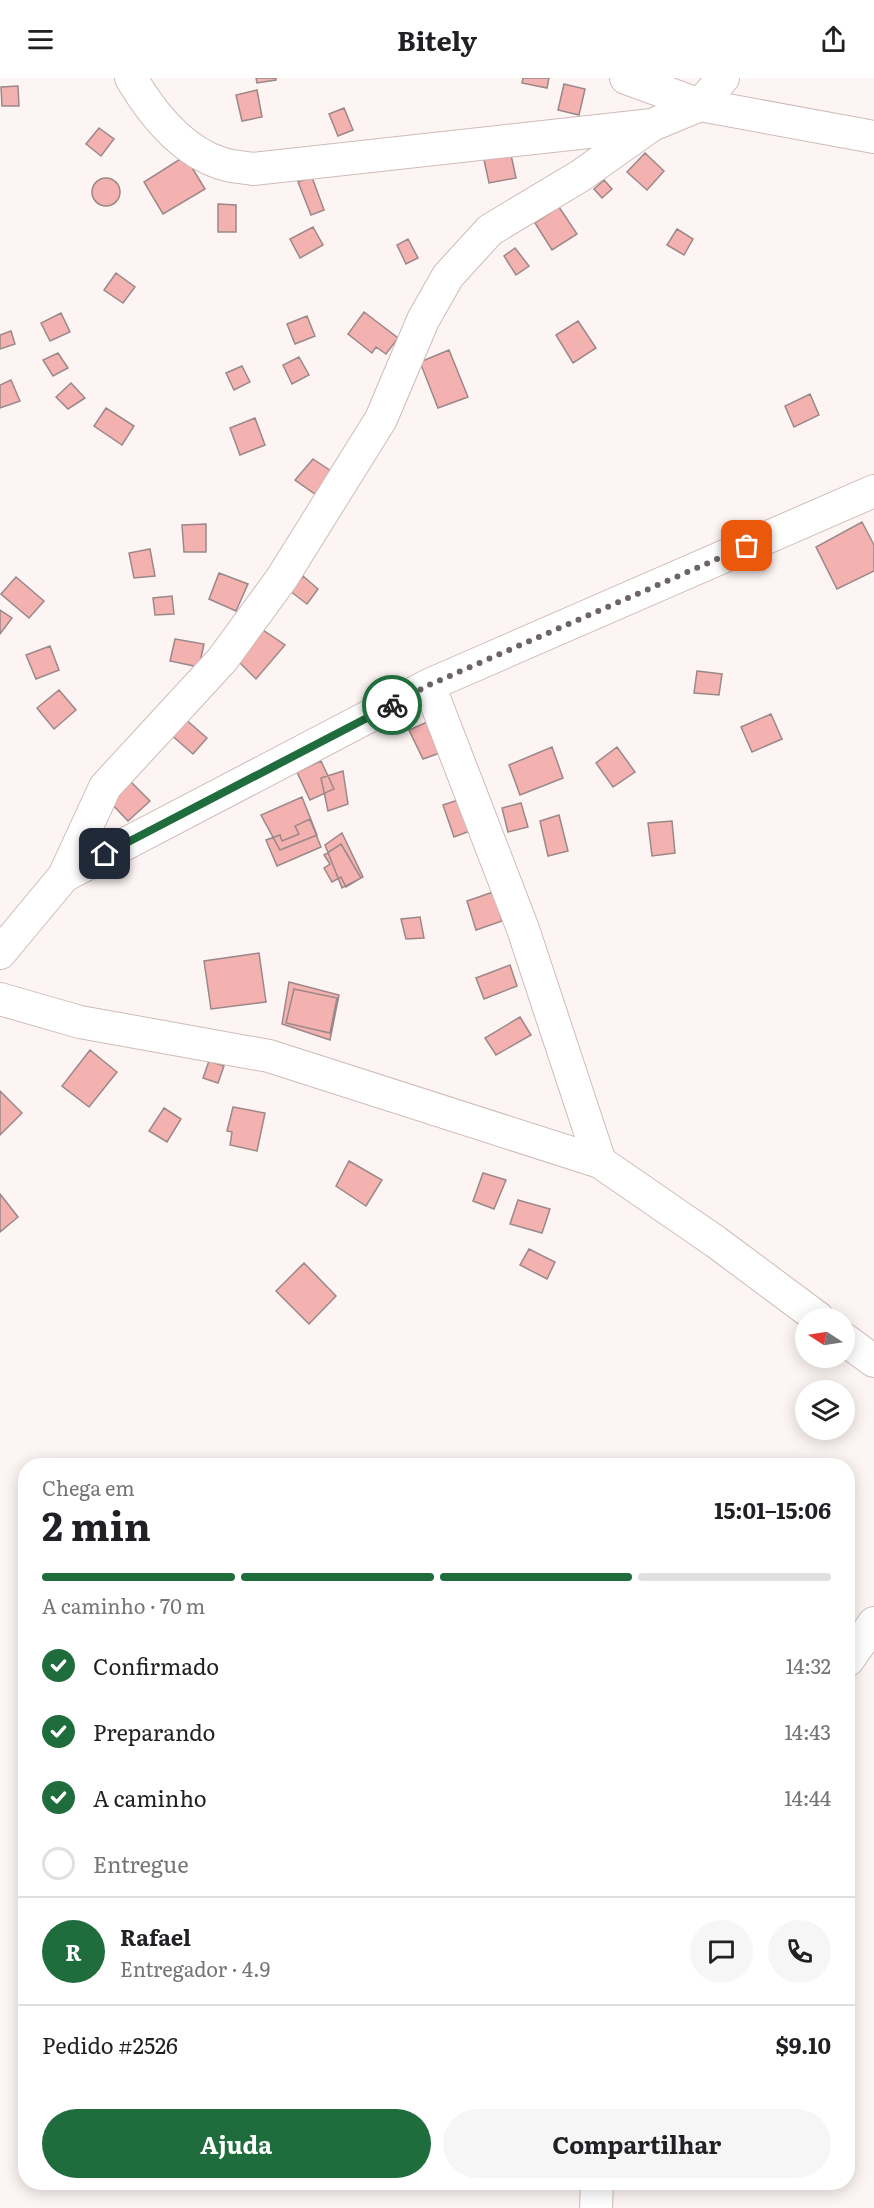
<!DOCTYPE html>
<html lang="pt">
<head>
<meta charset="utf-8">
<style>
  :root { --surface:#fff; --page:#f6f6f6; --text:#202124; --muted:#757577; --line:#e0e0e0; --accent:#1f6d3d }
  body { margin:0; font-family:Literata,serif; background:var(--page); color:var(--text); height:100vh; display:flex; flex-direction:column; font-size:22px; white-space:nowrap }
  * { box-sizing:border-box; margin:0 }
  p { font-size:20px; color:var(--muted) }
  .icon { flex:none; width:33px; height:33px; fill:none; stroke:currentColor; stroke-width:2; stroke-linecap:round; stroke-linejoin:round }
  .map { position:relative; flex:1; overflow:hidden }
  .details { position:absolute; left:18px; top:1380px; width:837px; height:732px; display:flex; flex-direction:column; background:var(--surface); border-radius:24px; box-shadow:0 3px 15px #0003 }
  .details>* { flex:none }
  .needle { width:39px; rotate:282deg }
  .tools { position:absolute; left:795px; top:1230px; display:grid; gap:12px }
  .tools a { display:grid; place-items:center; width:60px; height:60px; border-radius:50%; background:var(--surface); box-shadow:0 3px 15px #0003; font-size:30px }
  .pin { position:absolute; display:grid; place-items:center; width:51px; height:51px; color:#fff; margin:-26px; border-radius:12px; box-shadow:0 3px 9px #0006 }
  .courier { position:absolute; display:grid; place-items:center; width:60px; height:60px; margin:-30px; border:4px solid #1f6d3d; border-radius:50%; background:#fff; color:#222; box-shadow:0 2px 8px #0007 }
  .overview em { font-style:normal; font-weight:700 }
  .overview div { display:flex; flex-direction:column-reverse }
  .overview { display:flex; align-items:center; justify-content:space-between; height:102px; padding:0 24px }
  h1 { font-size:39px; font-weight:700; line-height:45px }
  .bar { display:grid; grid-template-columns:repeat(4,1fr); gap:9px 6px; align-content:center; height:72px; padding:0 24px }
  .bar i { height:8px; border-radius:4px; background:var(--line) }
  .bar .current { background:var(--accent) }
  .bar p { grid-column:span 4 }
  .line { display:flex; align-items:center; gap:15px; padding:0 24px; border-top:2px solid var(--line) }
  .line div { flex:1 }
  .round { display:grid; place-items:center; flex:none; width:63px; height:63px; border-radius:32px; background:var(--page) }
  ol { padding:0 24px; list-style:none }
  li { display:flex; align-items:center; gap:18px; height:66px }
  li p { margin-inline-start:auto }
  li .icon { padding:6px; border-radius:50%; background:var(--accent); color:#fff; stroke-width:4 }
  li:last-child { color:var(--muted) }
  li i { width:33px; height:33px; border:3px solid var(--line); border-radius:50% }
  .cta { display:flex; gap:12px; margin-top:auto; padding:12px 24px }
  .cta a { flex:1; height:69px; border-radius:36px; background:var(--accent); color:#fff; font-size:24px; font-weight:700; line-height:69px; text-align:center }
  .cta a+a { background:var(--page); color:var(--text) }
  header { display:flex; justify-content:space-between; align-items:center; height:78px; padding:0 24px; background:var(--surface); font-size:27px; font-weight:700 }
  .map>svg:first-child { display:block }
</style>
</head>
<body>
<header><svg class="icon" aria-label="menu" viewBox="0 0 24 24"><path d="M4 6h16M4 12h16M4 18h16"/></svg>Bitely<svg class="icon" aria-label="share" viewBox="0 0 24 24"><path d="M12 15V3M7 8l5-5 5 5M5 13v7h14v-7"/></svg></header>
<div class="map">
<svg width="874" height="2130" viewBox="0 0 874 2130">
  <rect width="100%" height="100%" fill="#fdf5f4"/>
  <path fill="#f3b1af" stroke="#9b8888" stroke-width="1.5" d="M256,0h20v2l-19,3z
    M523,0h26l-2,10 -25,-5z
    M564,6l21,5 -6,26 -21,-5z
    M18,8l1,20h-17l-1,-19z
    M257,12l5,27 -20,4 -6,-26z
    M344,30l9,22 -15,6 -9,-22z
    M99,50l15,11 -13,17 -15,-12z
    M510,72l6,28 -27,5 -6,-28z
    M645,75l19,18 -17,19 -20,-18z
    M185,78l20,33 -42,25 -19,-32z
    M312,99l12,33 -13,5 -13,-33z
    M92 114a14 14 0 1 1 28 0a14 14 0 1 1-28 0Z
    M604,102l8,9 -10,9 -8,-9z
    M218,126l18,1v27h-18z
    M559,129l18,27 -25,16 -17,-27z
    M313,149l10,18 -23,13 -10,-19z
    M677,151l16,10 -9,16 -17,-10z
    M408,161l10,19 -12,6 -9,-19z
    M515,170l14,18 -13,9 -12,-19z
    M116,195l19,14 -12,16 -19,-13z
    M364,234l34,26 -12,16 -10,-7 -4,6 -24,-19z
    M61,235l9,19 -20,9 -9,-18z
    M307,238l8,20 -20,8 -8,-20z
    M578,243l18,27 -23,15 -17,-28z
    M11,253l4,13 -15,5v-14z
    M449,272l19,47 -30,11 -18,-46z
    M58,275l10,15 -15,8 -10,-16z
    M299,279l10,18 -17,9 -9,-19z
    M242,288l8,16 -16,8 -8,-17z
    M11,302l9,21 -20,7v-23z
    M71,305l14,15 -17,11 -12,-12z
    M810,316l9,21 -25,12 -9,-21z
    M106,330l28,18 -12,19 -28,-19z
    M255,340l10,27 -25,10 -10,-27z
    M313,381l27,18 -18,22 -27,-19z
    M862,444l12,23v26l-37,18 -21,-42z
    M206,446v28h-22l-2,-27z
    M150,471l5,27 -21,2 -5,-25z
    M219,495l29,11 -12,27 -27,-12z
    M303,498l15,13 -11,15 -17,-13z
    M16,499l28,24 -15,17 -28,-24z
    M172,518l2,18 -19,1 -2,-17z
    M0,532l12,8 -12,16z
    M257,548l28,19 -29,34 -21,-21z
    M175,561l29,5 -5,23 -29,-6z
    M50,568l9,24 -23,9 -10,-24z
    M697,593l25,3 -3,21 -25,-2z
    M59,612l17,20 -22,19 -17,-21z
    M771,636l11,25 -30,13 -11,-25z
    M438,639l13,32 -28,10 -14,-29z
    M184,640l23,20 -14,16 -24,-21z
    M552,669l11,31 -43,17 -11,-30z
    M617,669l18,25 -22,15 -17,-24z
    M321,683l13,28 -24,11 -13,-28z
    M343,693l5,33 -20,7 -7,-33z
    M128,701l22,22 -22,20 -21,-22z
    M302,719l15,38 -37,15 -19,-35z
    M467,719l11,31 -24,9 -11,-32z
    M521,725l7,24 -20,5 -6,-24z
    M559,737l9,36 -20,5 -8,-35z
    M310,741l11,28 -44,19 -11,-26 14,-5 2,6 17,-7 -4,-8z
    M672,743l3,32 -23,3 -4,-33z
    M342,755l21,44 -21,11 -17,-43z
    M341,766l20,34 -15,9 -5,-10 -9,5 -8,-14 6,-4 -6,-9z
    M493,814l9,29 -26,9 -9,-29z
    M420,839l4,21 -18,1 -5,-20z
    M259,875l7,49 -55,7 -7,-48z
    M510,887l7,21 -33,13 -8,-21z
    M289,904l50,13 -9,45 -48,-16z
    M294,911l43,9 -7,35 -44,-10z
    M520,939l11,18 -35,20 -11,-17z
    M90,972l27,22 -28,35 -27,-21z
    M209,983l15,5 -6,17 -15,-5z
    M0,1013l22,22 -22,22z
    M233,1029l32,6 -8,38 -27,-6 2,-13 -5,-1z
    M164,1030l17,11 -14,23 -18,-11z
    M349,1083l33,19 -16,26 -30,-20z
    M483,1095l23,7 -12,29 -21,-8z
    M0,1116l18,23 -18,15z
    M518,1122l32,9 -8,24 -32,-9z
    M529,1171l26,13 -8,17 -27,-14z
    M304,1185l32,33 -27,28 -33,-33z"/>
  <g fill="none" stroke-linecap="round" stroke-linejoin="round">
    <g stroke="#cfbbba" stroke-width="34">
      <path id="street" d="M131,0c20,34 50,72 89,85 11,4 22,4 33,6l399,-44 48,-20 23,-27
        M626,0l74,27 174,32
        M429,607l94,244 77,233
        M64,798l41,-89 117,-127 60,-82 99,-159 42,-99 25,-44 42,-46 90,-54 72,-51
        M0,875l64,-77 365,-191 445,-194
        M0,921l80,23 189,34 331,106 116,80 102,76
        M844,1261l30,22
        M848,1582l26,-37
        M596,2130l1,-26"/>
    </g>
    <use href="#street" stroke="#fff" stroke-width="32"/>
  </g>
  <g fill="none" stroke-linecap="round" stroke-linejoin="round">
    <path stroke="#6d6565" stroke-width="6" stroke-dasharray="0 10.8" d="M392,627l37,-20 318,-139"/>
    <path stroke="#1f6d3d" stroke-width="8" d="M105,776l287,-149"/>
  </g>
</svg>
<div class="tools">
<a><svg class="needle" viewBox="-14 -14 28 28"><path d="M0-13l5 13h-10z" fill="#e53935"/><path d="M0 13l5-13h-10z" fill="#757577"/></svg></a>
<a><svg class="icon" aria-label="layers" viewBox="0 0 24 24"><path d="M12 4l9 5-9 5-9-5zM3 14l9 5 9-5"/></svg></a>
</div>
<div class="pin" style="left:747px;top:468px;background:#ea580c"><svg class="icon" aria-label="bag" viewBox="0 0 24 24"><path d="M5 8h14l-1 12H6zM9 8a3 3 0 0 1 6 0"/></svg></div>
<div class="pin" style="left:105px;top:776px;background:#1f2937"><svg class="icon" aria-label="home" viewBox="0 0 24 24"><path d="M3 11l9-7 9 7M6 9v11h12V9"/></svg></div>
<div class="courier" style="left:392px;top:627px"><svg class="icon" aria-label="bike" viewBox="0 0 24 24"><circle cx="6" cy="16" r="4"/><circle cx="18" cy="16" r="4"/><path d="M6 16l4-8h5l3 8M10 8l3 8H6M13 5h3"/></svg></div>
<section class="details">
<div class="overview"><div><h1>2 min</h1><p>Chega em</p></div><em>15:01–15:06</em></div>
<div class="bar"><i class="current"></i><i class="current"></i><i class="current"></i><i></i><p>A caminho · 70 m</p></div>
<ol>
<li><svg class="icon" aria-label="check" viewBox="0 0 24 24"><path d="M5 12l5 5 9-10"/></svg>Confirmado<p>14:32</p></li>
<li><svg class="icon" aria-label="check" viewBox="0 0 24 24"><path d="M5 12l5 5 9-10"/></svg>Preparando<p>14:43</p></li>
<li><svg class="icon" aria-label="check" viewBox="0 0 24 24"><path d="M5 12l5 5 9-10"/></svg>A caminho<p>14:44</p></li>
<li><i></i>Entregue</li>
</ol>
<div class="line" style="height:108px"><b class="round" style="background:var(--accent);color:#fff">R</b><div><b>Rafael</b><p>Entregador · 4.9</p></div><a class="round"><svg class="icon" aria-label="chat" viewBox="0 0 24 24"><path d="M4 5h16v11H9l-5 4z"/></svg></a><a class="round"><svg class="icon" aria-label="phone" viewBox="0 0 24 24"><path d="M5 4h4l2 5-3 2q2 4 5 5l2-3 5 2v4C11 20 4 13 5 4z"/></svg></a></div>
<div class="line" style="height:78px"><div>Pedido #2526</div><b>$9.10</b></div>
<div class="cta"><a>Ajuda</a><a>Compartilhar</a></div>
</section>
</div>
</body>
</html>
